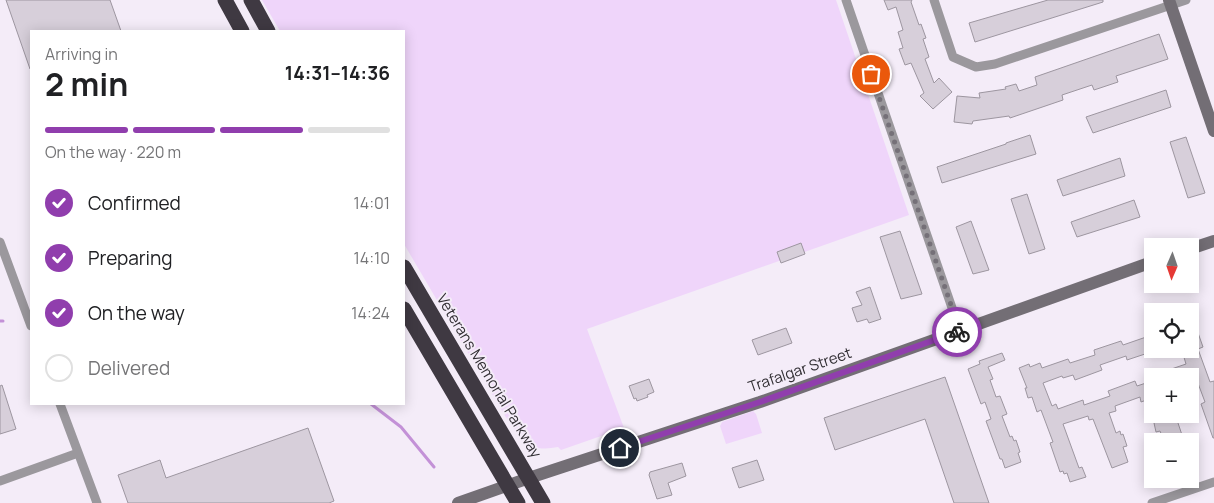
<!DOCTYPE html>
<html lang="en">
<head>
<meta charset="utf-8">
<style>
  :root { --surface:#fff; --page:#f6f6f6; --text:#202124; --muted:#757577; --line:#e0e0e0; --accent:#903ead }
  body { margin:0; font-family:Manrope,sans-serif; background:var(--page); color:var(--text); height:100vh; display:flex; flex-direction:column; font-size:19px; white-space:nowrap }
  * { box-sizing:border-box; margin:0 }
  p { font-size:16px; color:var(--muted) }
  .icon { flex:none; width:28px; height:28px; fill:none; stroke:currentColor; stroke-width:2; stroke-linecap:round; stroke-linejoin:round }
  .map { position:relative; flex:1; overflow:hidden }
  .side { position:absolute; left:30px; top:30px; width:375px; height:375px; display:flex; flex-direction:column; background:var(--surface); border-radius:0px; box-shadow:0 2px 12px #0003 }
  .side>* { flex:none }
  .needle { width:32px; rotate:182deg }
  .controls { position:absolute; left:1144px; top:238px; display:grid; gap:10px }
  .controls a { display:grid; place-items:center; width:55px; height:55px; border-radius:0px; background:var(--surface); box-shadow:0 2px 12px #0003; font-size:25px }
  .pin { position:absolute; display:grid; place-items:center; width:42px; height:42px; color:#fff; margin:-21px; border:2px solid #fff; border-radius:50%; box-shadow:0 1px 5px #0007 }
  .courier { position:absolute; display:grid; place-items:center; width:50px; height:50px; margin:-25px; border:4px solid #903ead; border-radius:50%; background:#fff; color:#222; box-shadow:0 1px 6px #0007 }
  .overview em { font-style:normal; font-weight:700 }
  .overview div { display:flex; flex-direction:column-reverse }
  .overview { display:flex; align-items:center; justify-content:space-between; height:85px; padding:0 15px }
  h1 { font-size:32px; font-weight:700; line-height:38px }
  .bar { display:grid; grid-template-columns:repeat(4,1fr); gap:8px 5px; align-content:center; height:60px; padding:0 15px }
  .bar i { height:6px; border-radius:4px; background:var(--line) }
  .bar .current { background:var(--accent) }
  .bar p { grid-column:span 4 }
  ol { padding:0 15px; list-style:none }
  li { display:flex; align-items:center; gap:15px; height:55px }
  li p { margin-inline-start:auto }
  li .icon { padding:5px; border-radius:50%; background:var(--accent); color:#fff; stroke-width:4 }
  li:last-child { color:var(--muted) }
  li i { width:28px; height:28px; border:2px solid var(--line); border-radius:50% }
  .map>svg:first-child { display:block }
</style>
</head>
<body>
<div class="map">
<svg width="1214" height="503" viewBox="0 0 1214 503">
  <rect width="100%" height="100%" fill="#f4ecf8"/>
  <path fill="#efd5fa" d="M262,0h574l73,215 -322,114 37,99 -63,22 -3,-3c-31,6 -36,-8 -53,-31l-101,-172v-213h-124z
    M753,411l3,3 6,19 -36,11 -6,-18 2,-4z"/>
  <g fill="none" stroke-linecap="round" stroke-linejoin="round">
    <path stroke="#c391d7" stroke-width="3" d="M0,321h3
      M371,404l30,23 33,40"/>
  </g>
  <path fill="#d7cfda" stroke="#9d96a0" d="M6,0h104l11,31h-90v38h-1z
    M884,0h28l-1,2 8,23 2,-1 5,14 -3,1 6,18 -4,2 9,24 5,-5 13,14 -19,17 -13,-13 4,-3 -13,-30 -6,2 -6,-16 4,-1 -5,-16 5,-2 -7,-23 -8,3z
    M1048,0h55v2l-128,40 -6,-19z
    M1159,34l9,25 -52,17 2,6 -24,8 -2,-5 -30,10 1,5 -53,18 -1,-2 -36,5 -1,3 -18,-2 3,-26 23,2 -1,-5 27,-4 -1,-2 11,-3 3,7 18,-6 -2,-8z
    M1166,90l5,17 -78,26 -7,-16z
    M1030,135l6,19 -94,29 -5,-16 69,-23v-1z
    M1186,137l19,56 -17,5 -18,-56z
    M1120,158l5,18 -62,20 -6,-16z
    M1027,194l18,55 -16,5 -18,-55z
    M1134,200l6,17 -63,20 -6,-15z
    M971,221l18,49 -16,4 -17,-47z
    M900,231l22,63 -21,5 -21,-62z
    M801,243l4,11 -24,9 -4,-11z
    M870,287l11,32 -12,4 -2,-4 -10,3 -5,-14 10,-3 -6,-13z
    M786,328l6,15 -34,12 -6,-15z
    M1190,330l2,1 5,-1 6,17 -5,2 12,33 4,-1v57h-1l-12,-34 4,-2 -9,-24 -4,2 -1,-4h-37v-1l32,-11 -3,-10 4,-2 -1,-3h4z
    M1152,335v14l2,2 -27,9 -1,-4 -26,9 2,5 -27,10 -2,-5 -10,3 -1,-2 -19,7 9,23 4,-2 2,5 25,-9 1,5 26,-9 -2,-5 27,-10 2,5 15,-5v17l-11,4 -1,-5 -25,9 1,5 -7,2 7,20 4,-2 1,4 2,-1 4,12 -4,1 5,15 -16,6 -19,-49 -4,1 -1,-4 -25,8 16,44 3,-1 4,10 -16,5 -3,-9 -3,1 -1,-3 -3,1 -10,-29 3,-1 -12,-32 -4,2 -5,-15 -4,1 -3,-10h2l-8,-20 10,-4 1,3 10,-4 2,5 26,-9 2,4 25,-8 -1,-5 27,-9 2,4z
    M1002,353l3,7 -17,7 5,12 -3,1 6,17 4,-1 7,18 -5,2 8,21 2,-1 2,5 2,-1 4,12 -2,1 3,9 -16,6 -3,-9h-2l-14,-38 5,-2 -6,-17 -4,2 -13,-35 12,-5 -1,-3z
    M945,377l44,126h-35l-29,-84 -90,31 -11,-32z
    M649,379l5,13 -7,3 1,2 -11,4 -1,-3 -2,1 -5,-13z
    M2,385l14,44 -16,5v-48z
    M1155,414h20l9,27h-20l-4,-10 -4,1 -2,-9 2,-1z
    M308,428l26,73 -5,2h-201l-10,-28 42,-15 6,18z
    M757,460l7,20 -25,8 -7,-20z
    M682,463l4,13 -18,7 4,12 -15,4 -8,-24 1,-3z"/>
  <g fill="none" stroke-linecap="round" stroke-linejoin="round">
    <path stroke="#9b989d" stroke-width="9" d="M846,0l114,331
      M934,0l19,57 23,10 19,-3 191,-64
      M0,242l31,84
      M60,404l37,99
      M0,481l78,-28
      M1152,503l62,-21"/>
    <path stroke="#736e75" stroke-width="12" d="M1169,0l45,131
      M1190,249l24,-8
      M458,503l71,-25 231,-76 392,-140"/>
    <path stroke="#3f3942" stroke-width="15" d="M225,0l17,31
      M251,0l17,31
      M404,267l139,236
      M404,309l114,194"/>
  </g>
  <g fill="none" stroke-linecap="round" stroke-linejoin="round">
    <path stroke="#757078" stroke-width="5" stroke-dasharray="0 9" d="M871,74l89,257 -3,1"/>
    <path stroke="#903ead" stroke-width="6" d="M620,448l140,-46 197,-70"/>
  </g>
  <g text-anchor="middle" stroke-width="4" stroke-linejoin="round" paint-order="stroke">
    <g font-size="15" fill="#312e33" stroke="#f4ecf8">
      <text transform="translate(800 370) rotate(-19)" y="5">Trafalgar Street</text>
      <text transform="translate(489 376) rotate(59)" y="5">Veterans Memorial Parkway</text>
    </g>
  </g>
</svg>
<div class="controls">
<a><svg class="needle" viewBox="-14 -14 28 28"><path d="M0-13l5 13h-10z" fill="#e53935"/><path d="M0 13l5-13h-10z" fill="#757577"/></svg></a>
<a><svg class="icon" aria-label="locate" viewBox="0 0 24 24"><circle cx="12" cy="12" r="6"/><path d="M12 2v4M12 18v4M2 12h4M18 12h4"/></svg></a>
<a>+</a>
<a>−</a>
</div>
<div class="pin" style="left:871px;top:74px;background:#ea580c"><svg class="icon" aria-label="bag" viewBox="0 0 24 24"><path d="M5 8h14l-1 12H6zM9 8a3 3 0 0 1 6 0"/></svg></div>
<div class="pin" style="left:620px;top:448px;background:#1f2937"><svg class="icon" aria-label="home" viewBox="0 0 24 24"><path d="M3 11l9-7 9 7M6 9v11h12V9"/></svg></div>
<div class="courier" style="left:957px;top:332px"><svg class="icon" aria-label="bike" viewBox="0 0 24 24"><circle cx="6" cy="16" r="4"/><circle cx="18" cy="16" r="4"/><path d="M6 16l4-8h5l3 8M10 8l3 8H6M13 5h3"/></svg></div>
<section class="side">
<div class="overview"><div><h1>2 min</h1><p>Arriving in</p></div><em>14:31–14:36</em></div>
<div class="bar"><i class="current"></i><i class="current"></i><i class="current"></i><i></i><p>On the way · 220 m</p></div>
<ol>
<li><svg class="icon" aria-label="check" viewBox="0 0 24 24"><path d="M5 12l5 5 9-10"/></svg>Confirmed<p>14:01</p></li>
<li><svg class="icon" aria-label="check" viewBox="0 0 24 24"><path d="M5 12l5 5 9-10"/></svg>Preparing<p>14:10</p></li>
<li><svg class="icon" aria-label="check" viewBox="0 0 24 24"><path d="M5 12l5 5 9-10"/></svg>On the way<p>14:24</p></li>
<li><i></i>Delivered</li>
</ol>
</section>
</div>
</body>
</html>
